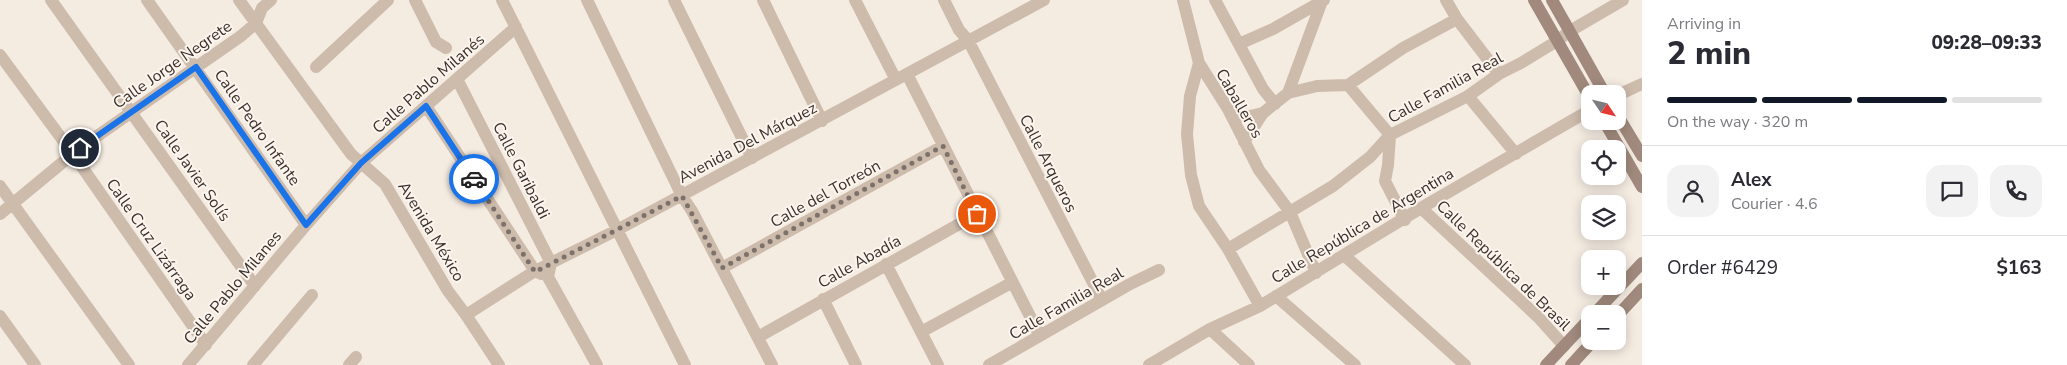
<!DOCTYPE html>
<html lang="en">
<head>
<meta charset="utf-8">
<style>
  :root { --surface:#fff; --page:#f2f2f3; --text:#2b2b33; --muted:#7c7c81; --line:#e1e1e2; --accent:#111827 }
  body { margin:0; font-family:"Nunito Sans",sans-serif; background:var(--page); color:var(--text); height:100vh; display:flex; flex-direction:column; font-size:19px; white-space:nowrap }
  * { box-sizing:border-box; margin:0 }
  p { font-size:16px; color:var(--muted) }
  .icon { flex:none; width:28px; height:28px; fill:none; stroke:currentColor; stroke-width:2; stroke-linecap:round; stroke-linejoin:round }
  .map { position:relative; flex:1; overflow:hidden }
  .drawer { display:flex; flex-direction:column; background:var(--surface); width:425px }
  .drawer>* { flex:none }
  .needle { width:32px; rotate:125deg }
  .tools { position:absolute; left:1581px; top:85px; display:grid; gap:10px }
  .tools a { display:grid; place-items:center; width:45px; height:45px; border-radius:10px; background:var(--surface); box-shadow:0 2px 12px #0003; font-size:25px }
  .pin { position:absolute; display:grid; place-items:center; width:42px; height:42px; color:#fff; margin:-21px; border:2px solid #fff; border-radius:50%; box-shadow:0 1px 5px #0007 }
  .courier { position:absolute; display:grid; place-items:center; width:50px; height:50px; margin:-25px; border:4px solid #1a73e8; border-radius:50%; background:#fff; color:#222; box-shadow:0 1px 6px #0007 }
  .summary em { font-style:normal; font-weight:800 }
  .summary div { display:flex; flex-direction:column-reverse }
  .summary { display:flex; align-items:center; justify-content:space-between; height:85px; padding:0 25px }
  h1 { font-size:32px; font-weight:800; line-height:38px }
  .bar { display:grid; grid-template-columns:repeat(4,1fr); gap:8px 5px; align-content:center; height:60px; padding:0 25px }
  .bar i { height:6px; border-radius:4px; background:var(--line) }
  .bar .selected { background:var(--accent) }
  .bar p { grid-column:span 4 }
  .line { display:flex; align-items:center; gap:12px; padding:0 25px; border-top:1px solid var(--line) }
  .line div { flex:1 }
  .round { display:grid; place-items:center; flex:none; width:52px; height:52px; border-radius:15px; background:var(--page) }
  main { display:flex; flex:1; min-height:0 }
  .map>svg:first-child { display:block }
</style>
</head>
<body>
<main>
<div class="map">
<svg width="1642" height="365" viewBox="0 0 1642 365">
  <rect width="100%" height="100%" fill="#f4ebe1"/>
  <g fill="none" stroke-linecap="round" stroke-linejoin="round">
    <path stroke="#cdbbac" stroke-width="12" d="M51,0l204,286
      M147,0l159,225
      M239,0l112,154 34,30 63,107 18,24 33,50
      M415,0l21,42 10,6
      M502,0l183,365
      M587,0l95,196 10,15 80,154
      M674,0l78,158
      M763,0l59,121
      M855,0l41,80
      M944,0l15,30 9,10 134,260
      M1183,0l16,63 29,46 31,61 31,42 26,61
      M1215,0l48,89 12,15
      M1446,0l11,19 42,55
      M1239,44l34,-15 51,-29
      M0,55l73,99 133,191
      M1199,63l-9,33 -3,38 4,41 8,31 29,43 32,57
      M316,67l72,-67
      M907,74l133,262
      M457,79l94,184 -3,14 49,88
      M1348,85l42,50 -2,30 -3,16 20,39
      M1288,93l34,-92
      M1618,95l24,-11
      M1468,96l48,58
      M426,106l109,165 6,3
      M1228,109l15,7h7l13,-3 25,-20 29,-7 31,-1 55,-37 54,-29
      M1244,142l19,-29
      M0,186l129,179
      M1421,208l118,110 25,28
      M0,214l80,-66 161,-112 15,-13 6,-15 9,-8
      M1228,249l105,-63 37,-29 20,-22 78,-39 31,-22 22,-11 36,-22 13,-10 53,-31
      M1345,256l120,109
      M886,264l52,101
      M722,268l221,-122
      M1276,296l79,69
      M823,299l33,66
      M466,315l69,-44 82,-41 427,-230
      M0,316l35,49
      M1210,329l39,36
      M921,332l90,-49
      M758,337l219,-123
      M188,365l118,-140 55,-62 155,-136
      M253,365l59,-70
      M349,365l7,-8
      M989,365l141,-81 29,-14
      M1149,365l61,-36 50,-23 161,-98 169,-98"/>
    <path stroke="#a18a7d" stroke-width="12" d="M1534,0l56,98
      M1552,0l53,94
      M1618,116l24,40
      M1604,121l38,66
      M1594,314l48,-51
      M1618,315l24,-26
      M1546,365l44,-47
      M1571,365l22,-24"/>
  </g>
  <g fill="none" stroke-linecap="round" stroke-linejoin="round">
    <path stroke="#7c716b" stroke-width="5" stroke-dasharray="0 9" d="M474,179l61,93 147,-76 40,72 221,-122 34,68"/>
    <path stroke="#1a73e8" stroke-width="6" d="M80,148l116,-81 110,158 55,-62 65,-57 48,73"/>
  </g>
  <g text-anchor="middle" stroke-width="4" stroke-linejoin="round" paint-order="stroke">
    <g font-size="16" fill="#3b302b" stroke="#fbf5ee">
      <text transform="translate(172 64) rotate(-35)" y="6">Calle Jorge Negrete</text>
      <text transform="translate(428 83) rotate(-41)" y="6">Calle Pablo Milanés</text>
      <text transform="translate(1445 87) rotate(-29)" y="6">Calle Familia Real</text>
      <text transform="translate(1240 103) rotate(60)" y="6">Caballeros</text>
      <text transform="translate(258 127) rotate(55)" y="6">Calle Pedro Infante</text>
      <text transform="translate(747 142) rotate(-28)" y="6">Avenida Del Márquez</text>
      <text transform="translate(1049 163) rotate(63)" y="6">Calle Arqueros</text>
      <text transform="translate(193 170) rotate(55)" y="6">Calle Javier Solís</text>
      <text transform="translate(522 170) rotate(63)" y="6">Calle Garibaldi</text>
      <text transform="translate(825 193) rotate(-29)" y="6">Calle del Torreón</text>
      <text transform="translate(1362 225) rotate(-31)" y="6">Calle República de Argentina</text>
      <text transform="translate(432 231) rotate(59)" y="6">Avenida México</text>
      <text transform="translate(152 239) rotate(55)" y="6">Calle Cruz Lizárraga</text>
      <text transform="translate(859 261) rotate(-29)" y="6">Calle Abadía</text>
      <text transform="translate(1504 265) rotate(44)" y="6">Calle República de Brasil</text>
      <text transform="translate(232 287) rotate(-50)" y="6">Calle Pablo Milanes</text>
      <text transform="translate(1066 303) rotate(-30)" y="6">Calle Familia Real</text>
    </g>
  </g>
</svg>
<div class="tools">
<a><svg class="needle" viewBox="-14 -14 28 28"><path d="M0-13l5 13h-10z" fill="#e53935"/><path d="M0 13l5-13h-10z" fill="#7c7c81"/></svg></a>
<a><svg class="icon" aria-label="locate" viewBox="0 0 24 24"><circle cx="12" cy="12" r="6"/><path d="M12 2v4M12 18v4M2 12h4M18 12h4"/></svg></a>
<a><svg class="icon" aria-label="layers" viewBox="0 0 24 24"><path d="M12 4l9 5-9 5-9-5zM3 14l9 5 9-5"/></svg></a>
<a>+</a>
<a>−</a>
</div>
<div class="pin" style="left:977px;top:214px;background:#ea580c"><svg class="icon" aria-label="bag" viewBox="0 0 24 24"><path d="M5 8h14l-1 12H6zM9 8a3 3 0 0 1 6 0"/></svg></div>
<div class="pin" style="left:80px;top:148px;background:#1f2937"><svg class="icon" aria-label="home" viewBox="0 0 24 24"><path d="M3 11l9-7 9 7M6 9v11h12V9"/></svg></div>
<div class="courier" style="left:474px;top:179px"><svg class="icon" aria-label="car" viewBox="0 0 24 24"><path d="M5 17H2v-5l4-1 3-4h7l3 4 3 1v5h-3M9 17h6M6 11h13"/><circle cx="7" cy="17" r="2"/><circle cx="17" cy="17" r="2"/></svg></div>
</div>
<section class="drawer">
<div class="summary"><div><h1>2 min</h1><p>Arriving in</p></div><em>09:28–09:33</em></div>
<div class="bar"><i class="selected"></i><i class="selected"></i><i class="selected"></i><i></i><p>On the way · 320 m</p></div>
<div class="line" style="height:90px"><a class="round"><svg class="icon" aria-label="person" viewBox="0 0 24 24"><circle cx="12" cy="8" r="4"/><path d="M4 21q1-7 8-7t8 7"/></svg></a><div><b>Alex</b><p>Courier · 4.6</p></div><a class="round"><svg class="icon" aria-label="chat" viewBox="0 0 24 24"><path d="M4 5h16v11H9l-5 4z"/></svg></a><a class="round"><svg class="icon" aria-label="phone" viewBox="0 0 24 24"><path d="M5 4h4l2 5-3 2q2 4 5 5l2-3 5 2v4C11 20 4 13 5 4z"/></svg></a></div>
<div class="line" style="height:65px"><div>Order #6429</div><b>$163</b></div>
</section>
</main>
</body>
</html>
